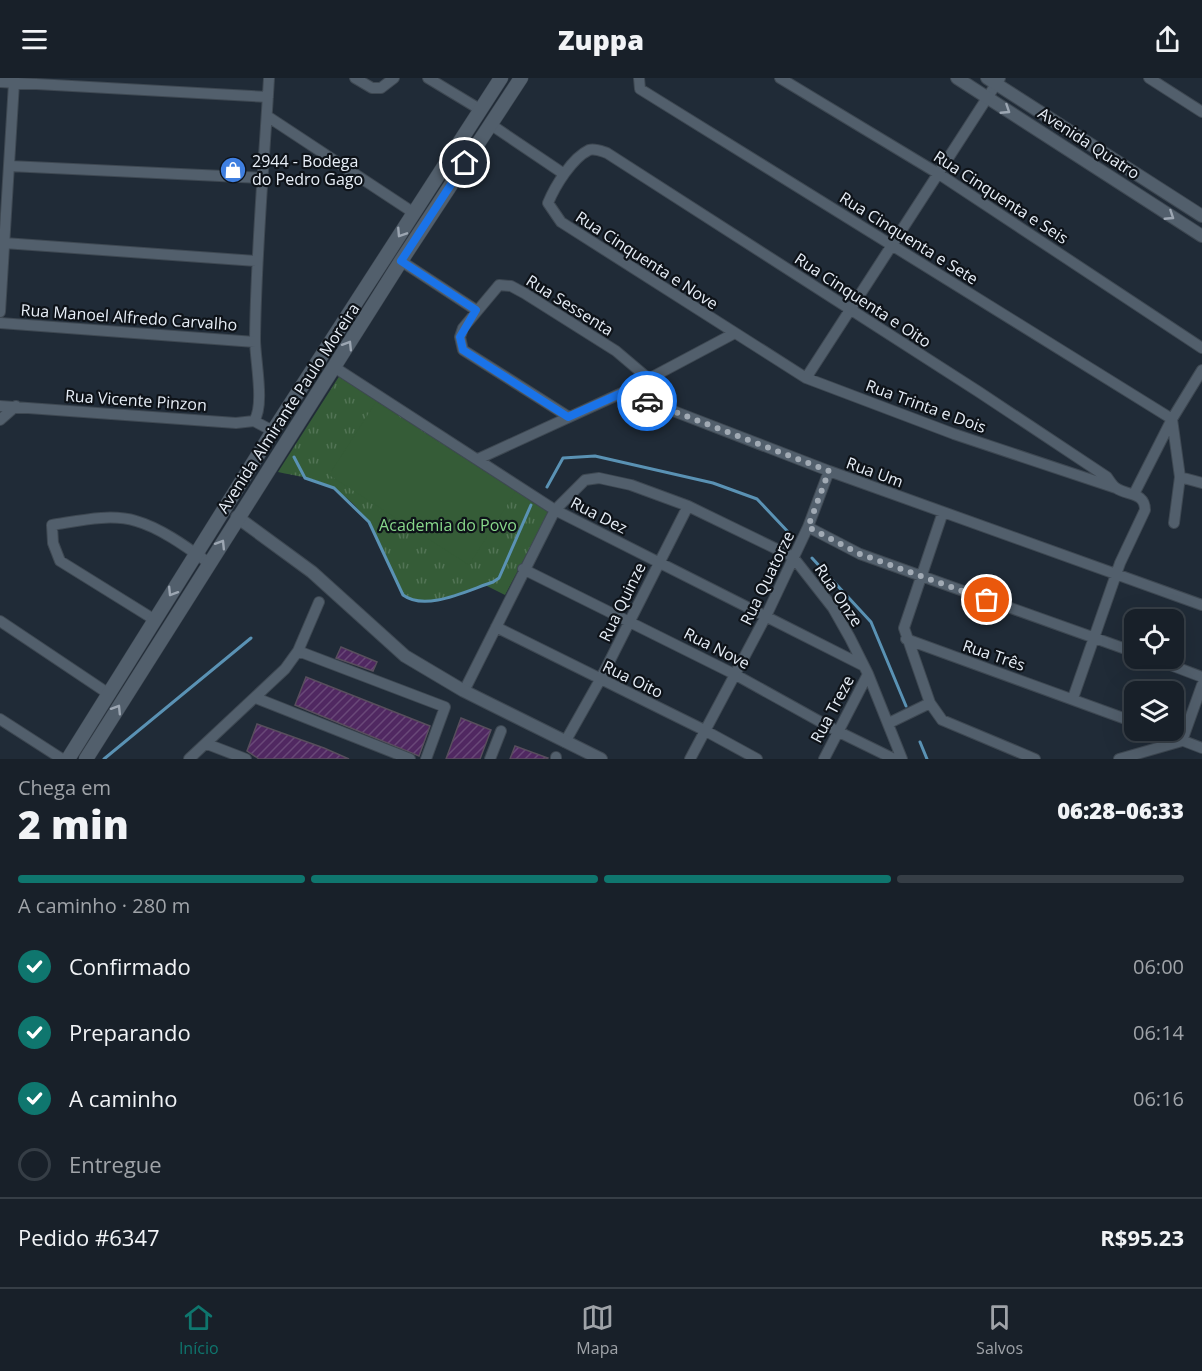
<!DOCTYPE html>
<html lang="pt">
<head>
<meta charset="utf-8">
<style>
  :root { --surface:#182029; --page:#252d35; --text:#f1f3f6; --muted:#9fa3a8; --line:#363e46; --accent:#0f766e }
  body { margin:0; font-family:"Open Sans",sans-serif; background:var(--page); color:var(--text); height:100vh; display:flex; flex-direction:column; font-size:22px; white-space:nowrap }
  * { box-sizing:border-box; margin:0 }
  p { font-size:20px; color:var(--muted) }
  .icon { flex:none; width:33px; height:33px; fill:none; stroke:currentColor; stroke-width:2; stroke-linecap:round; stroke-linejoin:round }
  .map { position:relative; height:681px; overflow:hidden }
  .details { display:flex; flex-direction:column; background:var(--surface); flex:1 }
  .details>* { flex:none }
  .fabs { position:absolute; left:1124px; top:531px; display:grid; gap:12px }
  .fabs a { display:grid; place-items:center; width:60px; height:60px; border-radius:12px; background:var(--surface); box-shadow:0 6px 24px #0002,0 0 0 2px var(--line); font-size:30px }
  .pin { position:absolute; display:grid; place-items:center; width:51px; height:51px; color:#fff; margin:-26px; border:3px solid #fff; border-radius:50%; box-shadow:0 2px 6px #0007 }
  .courier { position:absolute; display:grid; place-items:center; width:60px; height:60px; margin:-30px; border:4px solid #1a73e8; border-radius:50%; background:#fff; color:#222; box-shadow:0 2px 8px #0007 }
  .head em { font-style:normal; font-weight:800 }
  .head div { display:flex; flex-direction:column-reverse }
  .head { display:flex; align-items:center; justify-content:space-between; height:102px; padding:0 18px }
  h1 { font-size:39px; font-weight:800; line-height:45px }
  .bar { display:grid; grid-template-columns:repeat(4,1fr); gap:9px 6px; align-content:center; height:72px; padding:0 18px }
  .bar i { height:8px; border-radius:4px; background:var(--line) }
  .bar .current { background:var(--accent) }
  .bar p { grid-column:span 4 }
  .line { display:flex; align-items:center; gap:15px; padding:0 18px; border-top:2px solid var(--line) }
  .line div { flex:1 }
  ol { padding:0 18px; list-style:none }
  li { display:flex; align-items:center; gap:18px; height:66px }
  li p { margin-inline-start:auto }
  li .icon { padding:6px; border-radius:50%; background:var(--accent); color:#fff; stroke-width:4 }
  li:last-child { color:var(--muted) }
  li i { width:33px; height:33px; border:3px solid var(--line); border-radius:50% }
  header { display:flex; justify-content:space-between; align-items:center; height:78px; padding:0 18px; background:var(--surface); font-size:27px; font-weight:800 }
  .tabs { display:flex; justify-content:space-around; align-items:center; height:84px; border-top:2px solid var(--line); background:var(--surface); font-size:16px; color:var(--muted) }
  .tabs a { display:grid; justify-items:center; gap:3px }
  .tabs .current { color:var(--accent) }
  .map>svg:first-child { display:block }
</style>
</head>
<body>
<header><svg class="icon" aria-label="menu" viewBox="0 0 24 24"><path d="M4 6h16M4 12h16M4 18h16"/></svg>Zuppa<svg class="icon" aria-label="share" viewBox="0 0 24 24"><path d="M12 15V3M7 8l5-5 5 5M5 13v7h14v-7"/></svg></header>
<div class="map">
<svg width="1202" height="681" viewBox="0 0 1202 681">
  <defs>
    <pattern id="grass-tufts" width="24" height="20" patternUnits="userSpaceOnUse" patternTransform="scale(1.5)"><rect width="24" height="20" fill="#355c37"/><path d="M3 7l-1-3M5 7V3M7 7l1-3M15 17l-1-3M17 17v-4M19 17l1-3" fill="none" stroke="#527455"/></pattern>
    <pattern id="building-hatch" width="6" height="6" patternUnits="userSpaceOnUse" patternTransform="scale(1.5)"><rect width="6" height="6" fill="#502861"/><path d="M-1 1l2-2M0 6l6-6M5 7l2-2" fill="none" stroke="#694878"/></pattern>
  </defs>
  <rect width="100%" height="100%" fill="#202b37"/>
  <path fill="url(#grass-tufts)" d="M340,297l210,135 -45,85 -20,-10c-24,6 -59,26 -82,10 -19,-40 -30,-84 -71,-107 -15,-10 -36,-12 -54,-16z"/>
  <path fill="#355c37" d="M376,324l140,89 -47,74 -140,-90z"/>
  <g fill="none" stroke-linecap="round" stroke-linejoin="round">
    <path stroke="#5a92b4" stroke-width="3" d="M294,379l11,21 29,10 35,34 34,73c23,17 65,-5 90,-13l6,-4 32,-73
      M547,409l16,-29 32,-2 118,27 44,16 34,36
      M812,480l59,64 35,84
      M920,664l7,17
      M104,681l147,-121"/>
  </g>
  <path fill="url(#building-hatch)" stroke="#584e5d" stroke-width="1.5" d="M341,569l36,15 -4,9 -37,-13z
    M306,599l124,49 -11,30 -124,-51z
    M461,640l30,12 -11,29h-34z
    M257,646l67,24 25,11h-90l-12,-8z
    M515,668l33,12 -1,1h-37z"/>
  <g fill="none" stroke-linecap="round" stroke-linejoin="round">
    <g stroke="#3e4852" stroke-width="12">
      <path id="minor" d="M355,0l17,10h9l13,-10
        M428,0l53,32
        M639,0l1,11 532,330 8,58 -6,46
        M780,0l159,96 263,174
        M1149,0l53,34
        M0,4l268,15
        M267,38l147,97
        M490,46l74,50
        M9,88l255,12
        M4,165l253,18
        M401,183l75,49
        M0,234l14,-229
        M0,245l255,19
        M334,289l221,143 309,156
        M806,300l194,-300
        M624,314l205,79 373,134
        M0,328l236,17 18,-2
        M569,339l-106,-67 -3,-13 3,-9 36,-43 12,1 13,7 92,58 33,28
        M0,342l16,-14
        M254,343c11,-16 1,-61 1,-82 1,-87 9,-174 14,-261
        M254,343l19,10
        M478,381l146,-67 109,-58
        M1180,399l22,6
        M1134,416l38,-75 30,-49
        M943,434l-39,116 26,75 12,17 93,39
        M808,449l52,27 274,98
        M523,491l213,106 101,56 57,28
        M155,542l-95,-59 -7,-18 -1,-18c26,-4 58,-12 84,-4 25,7 52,27 73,42
        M0,543l109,73
        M496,549l208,103 53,29
        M906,561l228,83
        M298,573l147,56 -19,52
        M1152,580l50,19
        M464,613l91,-181 30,-30 14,-2 32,7 57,21 105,51 40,51 17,30 18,36 34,85
        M256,620l154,61
        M1073,620l47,-135 25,-53c0,-18 -17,-14 -29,-22 -3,-2 -7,-8 -9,-11l-128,-85 -372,-239c-6,-2 -12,-5 -18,-3 -17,8 -34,36 -41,53l13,19 245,156 148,56 162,54
        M0,641l62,40
        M889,645l41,-20
        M1155,652l47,18
        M565,664l35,-62 88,-174
        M207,666l39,15
        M189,681l96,-90 13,-18 21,-49
        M490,681l11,-28
        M556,681v-2
        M690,681l76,-143 42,-89 21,-56
        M824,681l44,-85
        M1119,681l63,-18 20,-56"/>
    </g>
    <g stroke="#3e4852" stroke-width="14">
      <path id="tertiary" d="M957,0l245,158
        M987,0l215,138
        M237,439l75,55 93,84 59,35 137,68"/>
    </g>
    <g stroke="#3e4852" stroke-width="15">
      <path id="secondary" d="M68,681l205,-328 228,-353
        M86,681l315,-498 120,-183"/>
    </g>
    <use href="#minor" stroke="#525f6c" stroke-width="10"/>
    <use href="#tertiary" stroke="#525f6c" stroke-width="12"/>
    <use href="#secondary" stroke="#525f6c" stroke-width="14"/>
  </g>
  <defs><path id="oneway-chevron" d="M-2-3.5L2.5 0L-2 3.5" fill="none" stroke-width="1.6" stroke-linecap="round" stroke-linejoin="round" transform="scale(1.5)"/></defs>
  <g stroke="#9ca6b2">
    <use href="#oneway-chevron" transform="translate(1006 32) rotate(33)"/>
    <use href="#oneway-chevron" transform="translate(1170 138) rotate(33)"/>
    <use href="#oneway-chevron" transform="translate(401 155) rotate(123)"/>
    <use href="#oneway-chevron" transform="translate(348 267) rotate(-58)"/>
    <use href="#oneway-chevron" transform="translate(221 466) rotate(-58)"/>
    <use href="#oneway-chevron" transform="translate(172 514) rotate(122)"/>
    <use href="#oneway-chevron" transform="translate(117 631) rotate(-58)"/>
  </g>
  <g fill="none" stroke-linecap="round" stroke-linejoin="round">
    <path stroke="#a1aab4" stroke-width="6" stroke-dasharray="0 10.8" d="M647,323l182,70 -21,56 52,27 127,46"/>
    <path stroke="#1a73e8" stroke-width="8" d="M465,85l-64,98 75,49 -16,27 3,13 105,67 56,-25 23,9"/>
  </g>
  <defs>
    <g id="shop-disc" transform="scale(1.35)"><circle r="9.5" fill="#3f7fe0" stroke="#0e1319"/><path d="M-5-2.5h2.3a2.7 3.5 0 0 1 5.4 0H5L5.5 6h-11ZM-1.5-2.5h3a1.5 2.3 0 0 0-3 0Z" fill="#fff"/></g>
  </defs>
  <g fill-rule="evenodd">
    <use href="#shop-disc" x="233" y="92"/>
  </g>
  <g text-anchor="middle" stroke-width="4.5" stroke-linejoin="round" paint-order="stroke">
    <g font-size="16" fill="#e7eef7" stroke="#0e1319">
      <text transform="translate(1089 65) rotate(33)" y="6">Avenida Quatro</text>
      <text transform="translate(1001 119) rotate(33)" y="6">Rua Cinquenta e Seis</text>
      <text transform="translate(909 160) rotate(32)" y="6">Rua Cinquenta e Sete</text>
      <text transform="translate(647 182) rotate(33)" y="6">Rua Cinquenta e Nove</text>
      <text transform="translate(863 222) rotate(33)" y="6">Rua Cinquenta e Oito</text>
      <text transform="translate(570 227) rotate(32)" y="6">Rua Sessenta</text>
      <text transform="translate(129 239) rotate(4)" y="6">Rua Manoel Alfredo Carvalho</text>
      <text transform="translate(136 322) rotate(4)" y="6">Rua Vicente Pinzon</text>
      <text transform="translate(926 328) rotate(20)" y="6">Rua Trinta e Dois</text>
      <text transform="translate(288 330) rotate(-57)" y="6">Avenida Almirante Paulo Moreira</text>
      <text transform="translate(875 394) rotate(20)" y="6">Rua Um</text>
      <text transform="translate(599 437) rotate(27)" y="6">Rua Dez</text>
      <text transform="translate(767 500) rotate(-64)" y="6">Rua Quatorze</text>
      <text transform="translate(839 517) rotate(56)" y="6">Rua Onze</text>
      <text transform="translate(622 524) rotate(-64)" y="6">Rua Quinze</text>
      <text transform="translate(717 570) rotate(27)" y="6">Rua Nove</text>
      <text transform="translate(994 577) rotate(19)" y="6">Rua Três</text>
      <text transform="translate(633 601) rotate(26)" y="6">Rua Oito</text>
      <text transform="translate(832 631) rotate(-62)" y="6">Rua Treze</text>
    </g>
    <g font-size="16" fill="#e7eef7" stroke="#0e1319" text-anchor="start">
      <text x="252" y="89">2944 - Bodega<tspan x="252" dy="18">do Pedro Gago</tspan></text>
    </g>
    <g font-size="16" fill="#88d88b" stroke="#0e1319">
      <text x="448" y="453">Academia do Povo</text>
    </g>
  </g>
</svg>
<div class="fabs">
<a><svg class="icon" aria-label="locate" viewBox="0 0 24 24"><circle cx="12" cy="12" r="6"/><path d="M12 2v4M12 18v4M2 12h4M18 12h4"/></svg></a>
<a><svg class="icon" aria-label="layers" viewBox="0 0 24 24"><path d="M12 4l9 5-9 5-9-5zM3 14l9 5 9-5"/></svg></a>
</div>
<div class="pin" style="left:987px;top:522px;background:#ea580c"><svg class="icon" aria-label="bag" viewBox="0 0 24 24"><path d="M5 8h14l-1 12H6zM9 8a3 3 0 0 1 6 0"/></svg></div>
<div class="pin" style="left:465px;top:85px;background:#1f2937"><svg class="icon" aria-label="home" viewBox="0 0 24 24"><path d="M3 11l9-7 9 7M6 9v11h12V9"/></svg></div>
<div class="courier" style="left:647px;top:323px"><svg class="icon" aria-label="car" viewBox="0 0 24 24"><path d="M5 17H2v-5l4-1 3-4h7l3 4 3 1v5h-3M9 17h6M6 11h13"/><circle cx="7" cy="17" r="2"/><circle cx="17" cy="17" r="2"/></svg></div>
</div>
<section class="details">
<div class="head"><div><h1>2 min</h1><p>Chega em</p></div><em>06:28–06:33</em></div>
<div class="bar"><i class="current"></i><i class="current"></i><i class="current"></i><i></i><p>A caminho · 280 m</p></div>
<ol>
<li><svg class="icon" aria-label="check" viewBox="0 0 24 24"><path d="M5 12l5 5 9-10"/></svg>Confirmado<p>06:00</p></li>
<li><svg class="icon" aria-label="check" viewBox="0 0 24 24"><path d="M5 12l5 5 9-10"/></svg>Preparando<p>06:14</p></li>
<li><svg class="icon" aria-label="check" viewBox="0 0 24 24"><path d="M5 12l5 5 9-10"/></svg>A caminho<p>06:16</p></li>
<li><i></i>Entregue</li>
</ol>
<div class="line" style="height:78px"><div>Pedido #6347</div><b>R$95.23</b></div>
</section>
<nav class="tabs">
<a class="current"><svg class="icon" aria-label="home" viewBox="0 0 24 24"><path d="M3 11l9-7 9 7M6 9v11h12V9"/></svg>Início</a>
<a><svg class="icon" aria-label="map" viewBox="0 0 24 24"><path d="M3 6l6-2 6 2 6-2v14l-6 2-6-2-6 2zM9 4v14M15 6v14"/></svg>Mapa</a>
<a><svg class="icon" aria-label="saved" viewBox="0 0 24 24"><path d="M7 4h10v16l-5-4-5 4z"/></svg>Salvos</a>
</nav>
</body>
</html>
